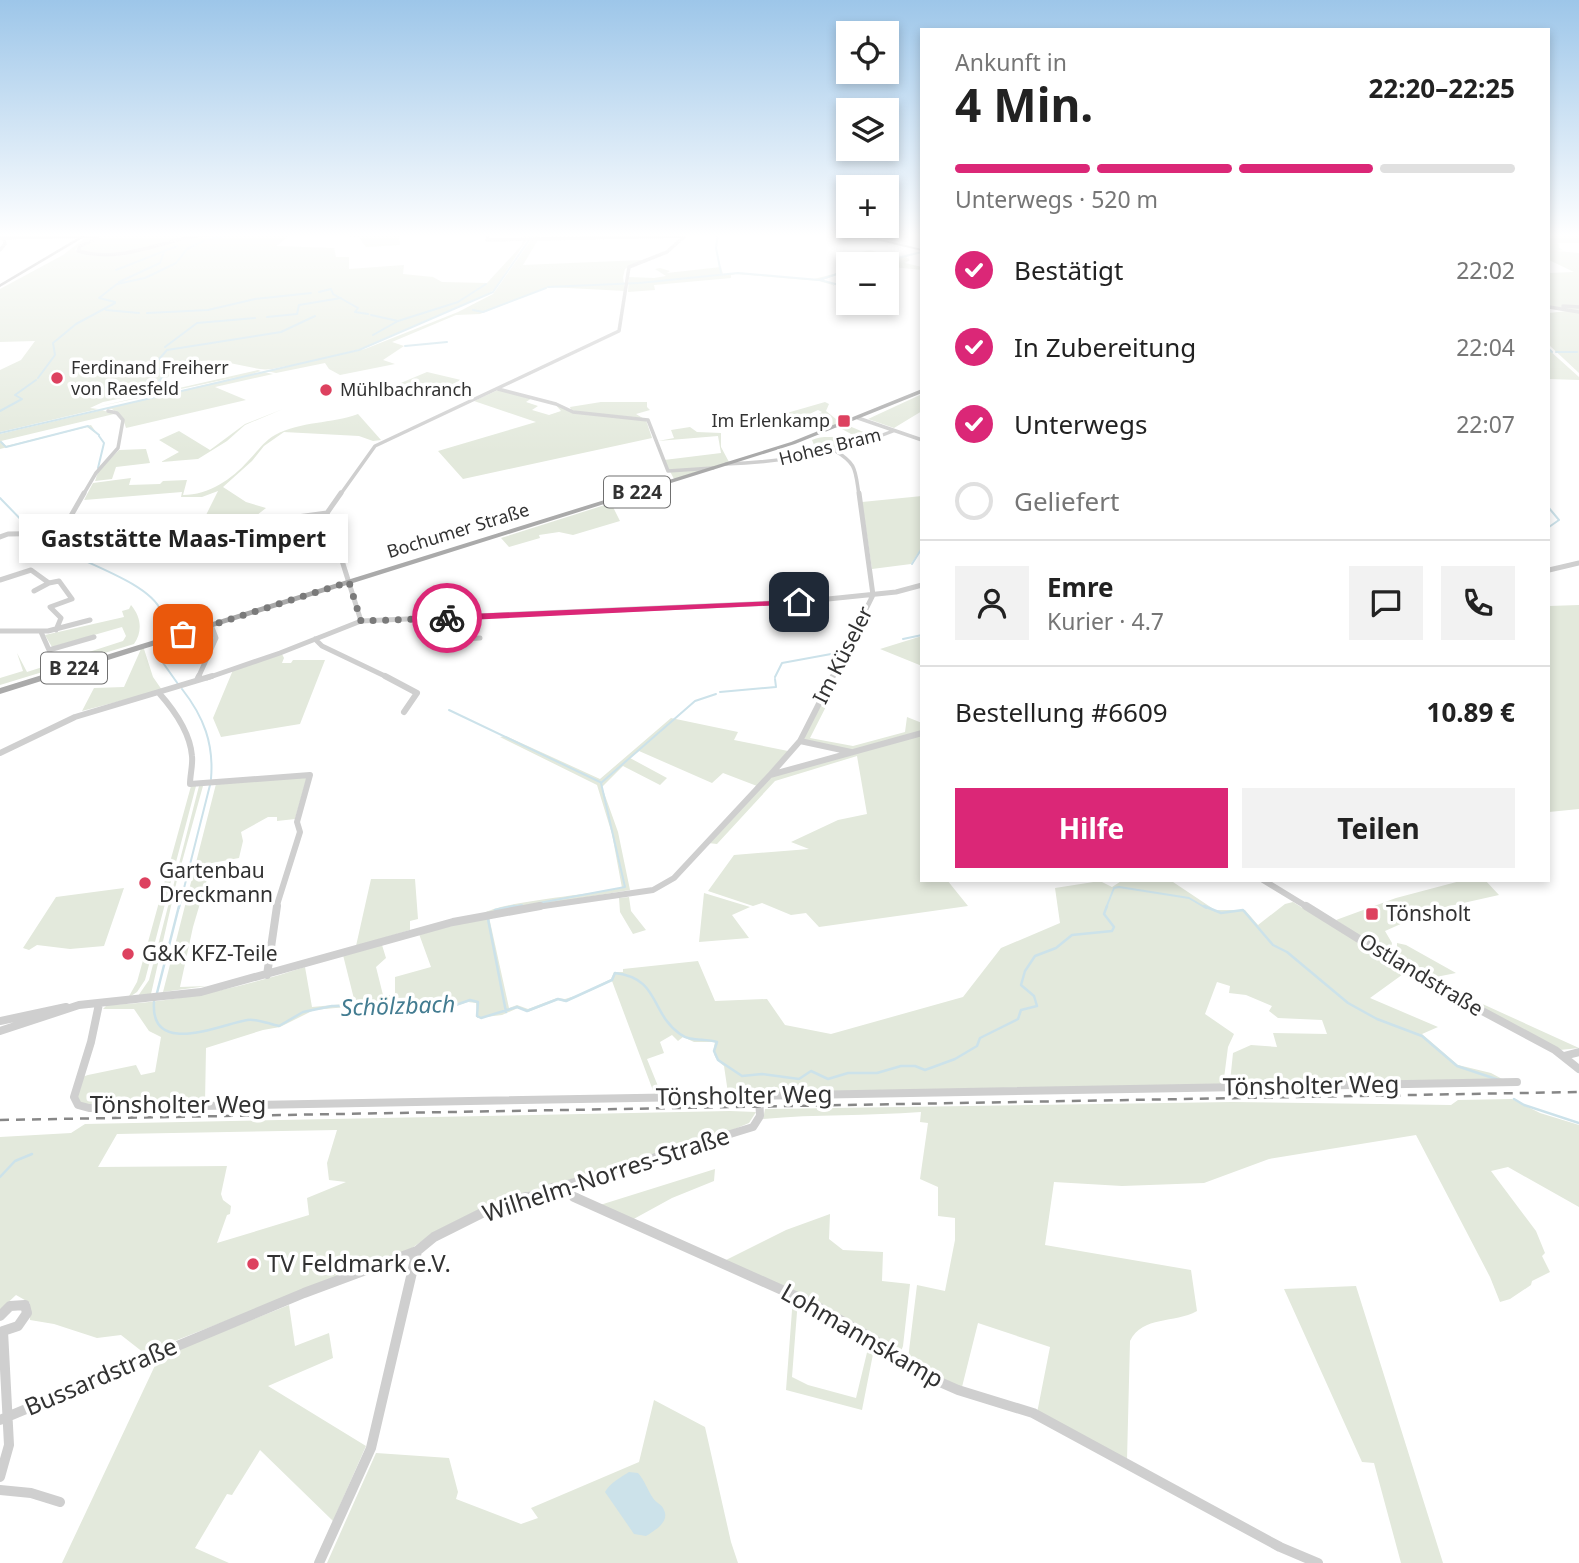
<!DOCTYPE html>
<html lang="de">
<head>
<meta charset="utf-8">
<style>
  :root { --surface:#fff; --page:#f2f2f2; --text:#222; --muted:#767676; --line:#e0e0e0; --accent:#db2777 }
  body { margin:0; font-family:"Noto Sans",sans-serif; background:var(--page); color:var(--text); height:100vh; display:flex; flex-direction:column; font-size:26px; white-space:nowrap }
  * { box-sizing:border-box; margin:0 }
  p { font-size:23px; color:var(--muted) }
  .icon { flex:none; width:38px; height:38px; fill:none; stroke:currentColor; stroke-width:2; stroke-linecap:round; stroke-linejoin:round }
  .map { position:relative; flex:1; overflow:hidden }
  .side { position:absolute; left:920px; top:28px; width:630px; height:854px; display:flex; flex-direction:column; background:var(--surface); border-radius:0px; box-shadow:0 4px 10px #0003 }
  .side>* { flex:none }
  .controls { position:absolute; left:836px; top:21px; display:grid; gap:14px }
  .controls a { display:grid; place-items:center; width:63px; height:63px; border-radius:0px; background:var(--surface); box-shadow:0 4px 10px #0003; font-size:35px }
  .pin { position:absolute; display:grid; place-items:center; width:60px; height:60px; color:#fff; margin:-30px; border-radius:14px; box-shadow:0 4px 10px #0006 }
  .courier { position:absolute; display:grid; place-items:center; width:70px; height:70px; margin:-35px; border:5px solid #db2777; border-radius:50%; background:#fff; color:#222; box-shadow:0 2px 9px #0007 }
  .bubble { position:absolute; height:49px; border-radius:0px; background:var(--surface); box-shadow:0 4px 10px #0003; font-size:23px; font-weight:700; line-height:49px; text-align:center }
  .head em { font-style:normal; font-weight:700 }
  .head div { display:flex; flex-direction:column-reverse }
  .head { display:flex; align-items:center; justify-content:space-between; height:119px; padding:0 35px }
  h1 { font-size:46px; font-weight:700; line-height:52px }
  .bar { display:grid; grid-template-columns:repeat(4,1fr); gap:10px 7px; align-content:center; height:84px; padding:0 35px }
  .bar i { height:9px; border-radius:5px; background:var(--line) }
  .bar .active { background:var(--accent) }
  .bar p { grid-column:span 4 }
  .line { display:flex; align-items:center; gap:18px; padding:0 35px; border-top:2px solid var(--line) }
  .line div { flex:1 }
  .round { display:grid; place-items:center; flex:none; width:74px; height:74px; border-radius:0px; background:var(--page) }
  ol { padding:0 35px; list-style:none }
  li { display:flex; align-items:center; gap:21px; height:77px }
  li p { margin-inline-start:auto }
  li .icon { padding:7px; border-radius:50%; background:var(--accent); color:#fff; stroke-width:4 }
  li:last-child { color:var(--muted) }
  li i { width:38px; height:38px; border:4px solid var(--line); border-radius:50% }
  .action { display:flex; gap:14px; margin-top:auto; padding:14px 35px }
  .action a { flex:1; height:80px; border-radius:0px; background:var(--accent); color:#fff; font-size:28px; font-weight:700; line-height:80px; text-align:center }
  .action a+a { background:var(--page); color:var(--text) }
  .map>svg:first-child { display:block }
</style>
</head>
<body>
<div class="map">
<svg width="1579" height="1563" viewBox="0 0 1579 1563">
  <rect width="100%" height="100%" fill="#fff"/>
  <path fill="#e3e9dc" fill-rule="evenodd" d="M95,233h199l-18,13 58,2 2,9h13v12l55,-4 -1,9 30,3 9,5 45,1 35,-38 1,-4h-3l5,-8h6l-37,57 -7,4 -127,55 -57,14 62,-14 93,-37 35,-18 43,-61h6l-19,32 119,-5 -17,9 -2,8 2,14 -76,-4 -69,27 -24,1 -64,27 12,4 -21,14 12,4 -55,11 -11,-6 -4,-6 -49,10 -10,-2 27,-6c-10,1 -23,6 -33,4 -38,-6 -70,-21 -99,16l1,5 -59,12 -13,6 8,1 -98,23v-62l21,-10 14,-19 -35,1v-53l63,-34 23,-18 9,1 -15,6 -5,6 11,4 -7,-3 4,-7 18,-7 -10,-2z
    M399,233l1,12 -34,2 -8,-11 -9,1 -2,-3z
    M1549,233h30v10h-21l1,5 4,2 -6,1 22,2v120l-30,-28v-32l18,-2 -18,-4v-34l25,-1 -25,-12z
    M870,250l26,8 26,-6 -16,5 4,3 -5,3 17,4v3c-28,-3 -49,-4 -74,-15z
    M721,267l2,7 15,-1 76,6 35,-9 -26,10 13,6 -17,-5 -83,-7 -5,1v3l-77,7 1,5 -27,2 1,-15 25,1 12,-2 -11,-7 5,-1 10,3 -3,2z
    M1549,350l30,27v3l-30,-1z
    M258,370l3,1 -12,4 15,-3 9,2 -58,13 31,13 -120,28 -3,-9 -11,-10h-8l138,-33 -146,31z
    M427,372l34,8 -41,19 -36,-9z
    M498,390l34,8 -6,4 12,4 -6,4 17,5 12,-4 -6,-7 16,6 -1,-3 31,-5h46v5l3,3 -14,4 10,6 6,18 -189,41 -25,-28 98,-29 -62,-21z
    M922,394v17l-28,17 -26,-9z
    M825,402l4,2 -3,7 15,12 -9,3 -20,-8 10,-6 -4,-2 -15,7 5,2 -12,2 -23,-4z
    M283,409l-38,16 -18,16 -29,18 -37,3 18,-10 -20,-12 20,-9 31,19 35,-26z
    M102,410l12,4 -113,27 5,5 85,-21 7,10 -11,-8 -87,22v-15z
    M358,414l23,26 -8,1 -14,-5 -75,-4 -20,14 -12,15 -29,26 23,15 20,6 -15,12 -56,9 9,-10 14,-28 -16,6h-21l1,-5 -98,8 9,-17 38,-5 -2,7 31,-1 3,-3 24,-1 -4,15c26,0 49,-16 65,-34 10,-10 15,-19 27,-26 26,-14 56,-11 83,-21z
    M847,425l28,12 -47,13 -14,-5 -2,-5c13,-6 26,0 41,-5l-13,-7z
    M690,427l7,5 24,1v14l8,15 -55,17 -10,-19 57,-7 -3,-17 -60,5 16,-3 -3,-8z
    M146,449l4,14 -34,4 -4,12 -17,2 3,-9 21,-22z
    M922,496v51l-11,17 -39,5 -10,-67z
    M611,503l9,18 -47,14 -14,-3 -20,3 1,3 -31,9 -8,-9z
    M286,518l-1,15 -14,-1 -8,3c-5,12 -6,22 -19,26l-75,1 21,-30 -143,4 144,-4z
    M131,605c10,12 12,26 3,39l-134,41v-7l23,-7 -6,-18 10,19 96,-31 3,-5 -4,-9 -70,20 -7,-12 79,-18 -2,-6 7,-2z
    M1579,605v204l-30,3v-206z
    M922,636v30l-42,-17z
    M141,649h3l9,28 9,13 -80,21 12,-23 30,-1z
    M282,654l2,4 -2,5h9l2,-3h32l-25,64 -79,13 -8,-19 20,-48z
    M831,685l5,2 -26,51 43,8 52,-14 2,-15 15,6v9l-69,19 -51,-11z
    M671,718l67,14 -4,8 54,11 -31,35 -34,-13 -11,10 -73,-32 -9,7 37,20 -7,7 -37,-19 -21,21 16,45 12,58 -147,24c14,-12 113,-20 139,-26l-10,-54 -15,-49 -97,-48 6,-1 94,43z
    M922,734v146h25l21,26 -149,21 -13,-14 -15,2 -29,-12 -9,3 -45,-15 26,-36 75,-6 -18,-7 47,-22 29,-6 -10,-58 -82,25 -58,63 -9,-1 64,-68z
    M307,777l-12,42 -18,2v-4h-9l-27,15 2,9 -4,17 -27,5 -19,64 -13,60 27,-1 -44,6 53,-208z
    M191,786h5l-51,194 -8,12 -9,6 9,-16z
    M199,786h4l-26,94 -26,114 -13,2 11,-16z
    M371,879h44l3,40 -8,2v9l-54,16z
    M1123,880h47l45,30h30l13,15 27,-21 8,-2 113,70 -36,26 68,29 -16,7 36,31 33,8 13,7 -271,6 -3,-4 3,-29 18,-8 26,2 -4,-14 54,1 -5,-14 -44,-2 -9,-7 3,-5 -26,-11 -17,-2 1,-7 -13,-4 -12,32 29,20 -6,13 -5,39 -390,8 -74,-4 -31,3 -4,-27c-10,-8 -12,-12 -9,-24h-21l-11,-5 -5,4 -6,-6 -12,7 4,11 -17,6 15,37h-7l-43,-115 -46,21 -8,-2 -30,12 -10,-4 -16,7 -25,3 -1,-15 -8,-1 -16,5 -16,-6 -49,6 -19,-2 -54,5 -34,17 -17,3 -57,18 -1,55 -54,-3 -1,3 -60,3 -11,-3 -2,-10 5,-16 6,-2 48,-10 5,10 14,-3 6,-35 -12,-6 -15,-22h-31l4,-4c68,-2 133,-17 198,-38l7,40 43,-4 -12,-48 39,-10 4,13 -10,9 7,28h12v-18l36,-10 -12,-33 70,-17 20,91 8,-3 11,4 29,-11 8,1 13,-4 33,-16 3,-7h9v-3l75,-8 17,40 52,-2 18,26 46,9 132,-37 38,-49 59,-25 -5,-35 45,-7 12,6z
    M1464,880h21l14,15 -67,15 -47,21 7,12 -2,10h-5l-49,-33 60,-22z
    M124,888l-20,58 -34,3 -33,-4 -8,5 -6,-2 33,-51z
    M704,893l46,14 -18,8 17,23 -50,4z
    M629,897l2,14 15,19 -13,4 -13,-22 -1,-14z
    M1397,943l9,2 50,28 -25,5 -1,2 -39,-23 6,-7z
    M1454,991l125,57 -19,2 -108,-56z
    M1512,1099l28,14 39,12v82l-71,-40 -17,4 45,60 9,22 -3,3 8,16 -18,9 -1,4 -21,14 -10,3 -10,-25 -74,-142 -147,24 -65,24 -82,3 -68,-4 -9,63 146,25 6,41c-23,13 -54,4 -67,30l-3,119 -90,-47 13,-66 -72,-24 -16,64 -47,-20 -7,-8 9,-74 28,6 10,-51v-22l-17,-2v-29l-18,-8 8,-56 -8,-1 1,-10c-53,4 -105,2 -158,7l2,-10 467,-7 219,3 7,-5z
    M730,1111l26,1 -7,11 -19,8 -221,67c-34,13 -68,29 -97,50l-268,105 -23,-18 -24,3 -43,-14 -24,-4v-17l-14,-8 -16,15v-173l71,-4 14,-9zM337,1130l-10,33 2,17 17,2 -39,16 2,17 -92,28 10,-28 3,-1 1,-8 -8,-6 -2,-6 6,-28 -129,1 19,-33z
    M715,1169l-1,12 -42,17 -42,23 -30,-16z
    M830,1214l-1,25 14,11 40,2 -1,29 28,3 -7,62 -3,8 -176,-93 62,-31z
    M1356,1286l87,277h-42l-27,-100 -12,-1 -78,-173z
    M793,1297l5,2 -6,78 16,8 48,13 14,-58 5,4 -13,66 -76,-20z
    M289,1305l6,41 34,-13 4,25 -65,28 98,60 -33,75 -73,-71 -28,45 -5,-1 -32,54 34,15h-167l97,-206z
    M654,1400l51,27 26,115 7,21h-411l49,-110 73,5 9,34 -2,7 65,25 17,-6 -7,-10 108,-46z"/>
  <path fill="#cce2ea" d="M629,1472l9,1c7,8 9,16 15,25 3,5 9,6 11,12 6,12 -10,21 -18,26l-12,-2 -29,-42c5,-9 16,-15 24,-20z"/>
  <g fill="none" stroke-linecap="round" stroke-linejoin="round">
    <path stroke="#cce2ea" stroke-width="2" d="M718,233l-2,15 5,25
      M208,239l37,-6
      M872,264l50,-12
      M116,270l61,-24
      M820,280l27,7
      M119,282l41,-19 4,-11
      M548,287l91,-4 99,-10 81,7 30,-10
      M319,292l12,-3 2,5 25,14 -3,4 13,2
      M115,302l-16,-4 18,-14 28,-6 31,-15 11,-14 18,-9
      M106,310l33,3
      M473,310l10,2 63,-24
      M147,313l61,-3 47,-11 56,-6
      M371,315l27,6 -25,14
      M267,317l30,-3 2,-9 42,-7
      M398,321l60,-19 28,-18
      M405,346l42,-4
      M165,347l32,-24 58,-5
      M1549,349l3,3
      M1556,352h21
      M153,366l14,-16 114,-18 34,-16
      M38,378l17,-23 -2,-12 23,-19 39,-21
      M154,396l1,-10 12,-14 -11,-4
      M0,411l22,-12 -7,-4 21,-15
      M0,433l359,-83 134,-58 41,-59
      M1,442l5,5 82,-21 11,9
      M98,468l6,-25 -5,-7
      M0,498l32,33
      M1549,508l10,12 -10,7
      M35,535c30,23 113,44 126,76 4,8 2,18 1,27
      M912,564l10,-16
      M903,639l19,-4
      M162,643l-1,17 17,24
      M775,677l7,-14 60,-11
      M182,689c22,28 32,55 29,90
      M720,692l56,-5 -1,-8
      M449,710l151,72
      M539,903l86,-16 -24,-104 94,-82 21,-7
      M179,908l31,-123
      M505,908l17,-3
      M1106,908l8,-20 5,-1 70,11 17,10"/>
    <path stroke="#cce2ea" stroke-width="2.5" d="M1204,906l17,7 22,-3 30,35 14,7 61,51 29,16 45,17 35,30 42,14
      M495,910l19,-4
      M488,919l18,93
      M157,993l22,-87
      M154,1002c-4,55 65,23 93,18 9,-2 22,4 32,6l24,-14 29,-6h55l49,-6 17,6 17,-6 8,2 -1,14 4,2 36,-11 10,4 31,-12 8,2 46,-21 3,-7c45,5 35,40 65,61 10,8 25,4 37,8l-3,9 4,9 24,16 20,-2 37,5 12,-8 17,8 20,-6h29l24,-7h14l10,4 30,-11 22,-13 3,-8 38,-19 3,-9 16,-4 -3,-10 -13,-11 4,-14 10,-15 21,-8 16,-13 40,-4 2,-4 -10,-13 3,-8
      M1514,1099l10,6 55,18
      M0,1177l15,-16 17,-7"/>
    <path stroke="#cfcfcf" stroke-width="3.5" d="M489,233l-2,7 198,-4
      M894,235l8,-2
      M0,238l96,-2 2,2 -18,8 -2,5c38,11 72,-5 108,-13 13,-3 26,-3 39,-5
      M0,250l5,-6 -2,-11
      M1563,306l16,1
      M1549,307l30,5
      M498,389l58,15 17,8 75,8 20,51 45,-3
      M858,418l64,22
      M834,450c23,14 21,19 25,45
      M726,464c58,-2 113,-11 167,-33
      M83,495l13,-22 22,-25 5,-28 -6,-7 -9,-2
      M340,495l35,-49 244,-115 10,-64 38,-15 21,-19"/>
    <path stroke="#cfcfcf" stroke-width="5" d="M341,493l-14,20 34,108
      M60,535l24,-42
      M0,537l8,-3 183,-3 136,-18
      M1549,570l30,-7
      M0,580l31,-10 18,13 10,-2 13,18 -22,8 11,11 -5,12
      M34,591l15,-8
      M0,631h48l42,-11
      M41,632l8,18 45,-13
      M315,639l7,7 67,32
      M465,639l15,-1
      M441,648l2,-8 22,-1 5,-22
      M198,678l18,-40 -5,-13
      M207,678l73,-25 81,-32 438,-19 97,-10 26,-7
      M832,678l41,-83 -14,-102"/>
    <path stroke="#cfcfcf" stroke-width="6" d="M385,676l32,17 -13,19
      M197,680l2,-4
      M159,693c16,18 31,39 33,63 1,9 -2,19 -2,28l120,-9 -13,47 3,10 -24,76
      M800,741l51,11
      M0,753l75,-36 137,-41
      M771,774l29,-33 33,-65
      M1263,880l46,28
      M530,908l123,-18 21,-12 96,-103 152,-42"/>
    <path stroke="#cfcfcf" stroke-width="8" d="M1306,906l122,76 127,68 24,19
      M267,975l10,-69
      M99,1004l-8,38 -17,55 4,8 11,3 1428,-26
      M0,1021l66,-14
      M0,1031l79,-26 122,-13 252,-70 87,-16
      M1564,1056l15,-4
      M553,1187l25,11
      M522,1198l231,-71 7,-11 -1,-21"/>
    <path stroke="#cfcfcf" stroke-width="10" d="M574,1197l237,106 62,36 44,33 41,18 75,23 247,134 38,16
      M0,1316l10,-10 15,-1 2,8 -9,13 -18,6
      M0,1420l304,-127 113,-42 17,-14 50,-25 42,-15
      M0,1477l9,-32 -6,-114
      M0,1490l31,3 29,9
      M319,1563l52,-115 46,-197"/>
    <path fill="#bcbcbc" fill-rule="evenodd" d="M847,233h7l68,16v2z"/>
    <path fill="#aaa" fill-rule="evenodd" d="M86,233h5l-91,54v-3z
      M922,389v4l-127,51 -795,250v-6l791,-246z"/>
    <path stroke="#878787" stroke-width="2.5" stroke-dasharray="9 7" stroke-linecap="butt" d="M0,1120l1579,-28"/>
  </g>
  <linearGradient id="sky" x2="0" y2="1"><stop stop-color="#9dc6e9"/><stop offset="0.52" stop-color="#fff"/><stop offset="1" stop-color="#fff" stop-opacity="0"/></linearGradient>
  <rect width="1579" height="452" fill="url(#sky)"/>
  <path fill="#db2777" d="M799,600h4v4l-356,17 -4,-3 4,-3z"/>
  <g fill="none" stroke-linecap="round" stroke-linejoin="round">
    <path stroke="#7a7a7a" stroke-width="7" stroke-dasharray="0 12.6" d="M183,634l166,-52 12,39 86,-3"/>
  </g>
  <g fill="#dd415f" stroke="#fff" stroke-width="2.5">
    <circle cx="57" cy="378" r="7"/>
    <circle cx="326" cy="390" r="7"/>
    <rect x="837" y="414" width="14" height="14" rx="3.5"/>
    <circle cx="145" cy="883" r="7"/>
    <rect x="1365" y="907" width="14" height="14" rx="3.5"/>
    <circle cx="128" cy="954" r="7"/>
    <circle cx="253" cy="1264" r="7"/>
  </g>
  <g text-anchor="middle" stroke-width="7" stroke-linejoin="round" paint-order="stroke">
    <g font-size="18" fill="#323232" stroke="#fff" text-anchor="start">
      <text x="71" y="374">Ferdinand Freiherr<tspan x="71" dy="21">von Raesfeld</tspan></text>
      <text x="340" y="396">Mühlbachranch</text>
      <text x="830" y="427" text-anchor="end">Im Erlenkamp</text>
    </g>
    <g font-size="18" fill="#323232" stroke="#fff">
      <text transform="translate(830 447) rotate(-14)" y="6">Hohes Bram</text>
      <text transform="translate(458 531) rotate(-17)" y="6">Bochumer Straße</text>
    </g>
    <g fill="#fff" stroke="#707070" stroke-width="2">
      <rect x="604" y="476.5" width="66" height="31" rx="5"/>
      <rect x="41" y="652.5" width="66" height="31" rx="5"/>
    </g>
    <g font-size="19" font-weight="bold" fill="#323232">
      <text x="637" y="499">B 224</text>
      <text x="74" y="675">B 224</text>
    </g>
    <g font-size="21" fill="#323232" stroke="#fff">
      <text transform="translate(843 655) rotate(-63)" y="7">Im Küseler</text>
      <text transform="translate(1421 975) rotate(31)" y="7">Ostlandstraße</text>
    </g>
    <g font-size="21" fill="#323232" stroke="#fff" text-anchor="start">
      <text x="159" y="878">Gartenbau<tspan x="159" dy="24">Dreckmann</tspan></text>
      <text x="1386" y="921">Tönsholt</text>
      <text x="142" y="961">G&amp;K KFZ-Teile</text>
    </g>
    <g font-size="23" font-style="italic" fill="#437c91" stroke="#fff">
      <text transform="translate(398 1006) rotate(-2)" y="8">Schölzbach</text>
    </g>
    <g font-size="24" fill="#323232" stroke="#fff">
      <text transform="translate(1311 1086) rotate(-1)" y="8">Tönsholter Weg</text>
      <text transform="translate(744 1096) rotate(-1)" y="8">Tönsholter Weg</text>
      <text x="178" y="1113">Tönsholter Weg</text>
      <text transform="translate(606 1175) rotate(-18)" y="8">Wilhelm-Norres-Straße</text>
      <text transform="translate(862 1336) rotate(30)" y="8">Lohmannskamp</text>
      <text transform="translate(101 1377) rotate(-23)" y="8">Bussardstraße</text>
    </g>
    <g font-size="24" fill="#323232" stroke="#fff" text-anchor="start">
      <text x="267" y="1272">TV Feldmark e.V.</text>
    </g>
  </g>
</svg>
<div class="controls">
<a><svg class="icon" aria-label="locate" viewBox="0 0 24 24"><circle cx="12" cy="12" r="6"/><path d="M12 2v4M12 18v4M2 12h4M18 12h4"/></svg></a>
<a><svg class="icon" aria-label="layers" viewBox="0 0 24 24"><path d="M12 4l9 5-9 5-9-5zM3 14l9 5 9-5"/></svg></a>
<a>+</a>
<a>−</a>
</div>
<div class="pin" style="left:183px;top:634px;background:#ea580c"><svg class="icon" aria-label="bag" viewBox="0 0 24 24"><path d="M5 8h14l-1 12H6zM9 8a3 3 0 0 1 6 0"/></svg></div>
<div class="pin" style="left:799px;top:602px;background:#1f2937"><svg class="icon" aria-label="home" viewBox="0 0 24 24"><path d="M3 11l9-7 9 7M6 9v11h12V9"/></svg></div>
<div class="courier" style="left:447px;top:618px"><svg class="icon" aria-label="bike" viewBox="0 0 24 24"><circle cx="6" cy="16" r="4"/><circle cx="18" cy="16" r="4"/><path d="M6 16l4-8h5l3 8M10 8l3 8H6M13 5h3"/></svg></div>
<div class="bubble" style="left:19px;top:514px;width:329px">Gaststätte Maas-Timpert</div>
<section class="side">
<div class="head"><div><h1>4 Min.</h1><p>Ankunft in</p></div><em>22:20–22:25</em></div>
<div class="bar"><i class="active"></i><i class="active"></i><i class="active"></i><i></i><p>Unterwegs · 520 m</p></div>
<ol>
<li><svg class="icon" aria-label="check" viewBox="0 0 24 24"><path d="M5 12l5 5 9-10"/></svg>Bestätigt<p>22:02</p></li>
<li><svg class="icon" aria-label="check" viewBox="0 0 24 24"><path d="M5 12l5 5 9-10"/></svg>In Zubereitung<p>22:04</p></li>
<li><svg class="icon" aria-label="check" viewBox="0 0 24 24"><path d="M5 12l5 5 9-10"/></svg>Unterwegs<p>22:07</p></li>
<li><i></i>Geliefert</li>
</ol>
<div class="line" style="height:126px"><a class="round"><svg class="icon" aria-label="person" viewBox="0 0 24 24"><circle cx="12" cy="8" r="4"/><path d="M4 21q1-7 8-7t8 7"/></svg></a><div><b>Emre</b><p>Kurier · 4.7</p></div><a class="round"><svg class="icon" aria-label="chat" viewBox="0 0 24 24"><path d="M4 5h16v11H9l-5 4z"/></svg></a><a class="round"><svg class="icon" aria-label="phone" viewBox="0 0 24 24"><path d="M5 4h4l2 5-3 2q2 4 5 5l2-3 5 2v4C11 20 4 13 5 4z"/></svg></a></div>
<div class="line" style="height:91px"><div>Bestellung #6609</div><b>10.89 €</b></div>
<div class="action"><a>Hilfe</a><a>Teilen</a></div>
</section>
</div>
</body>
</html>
